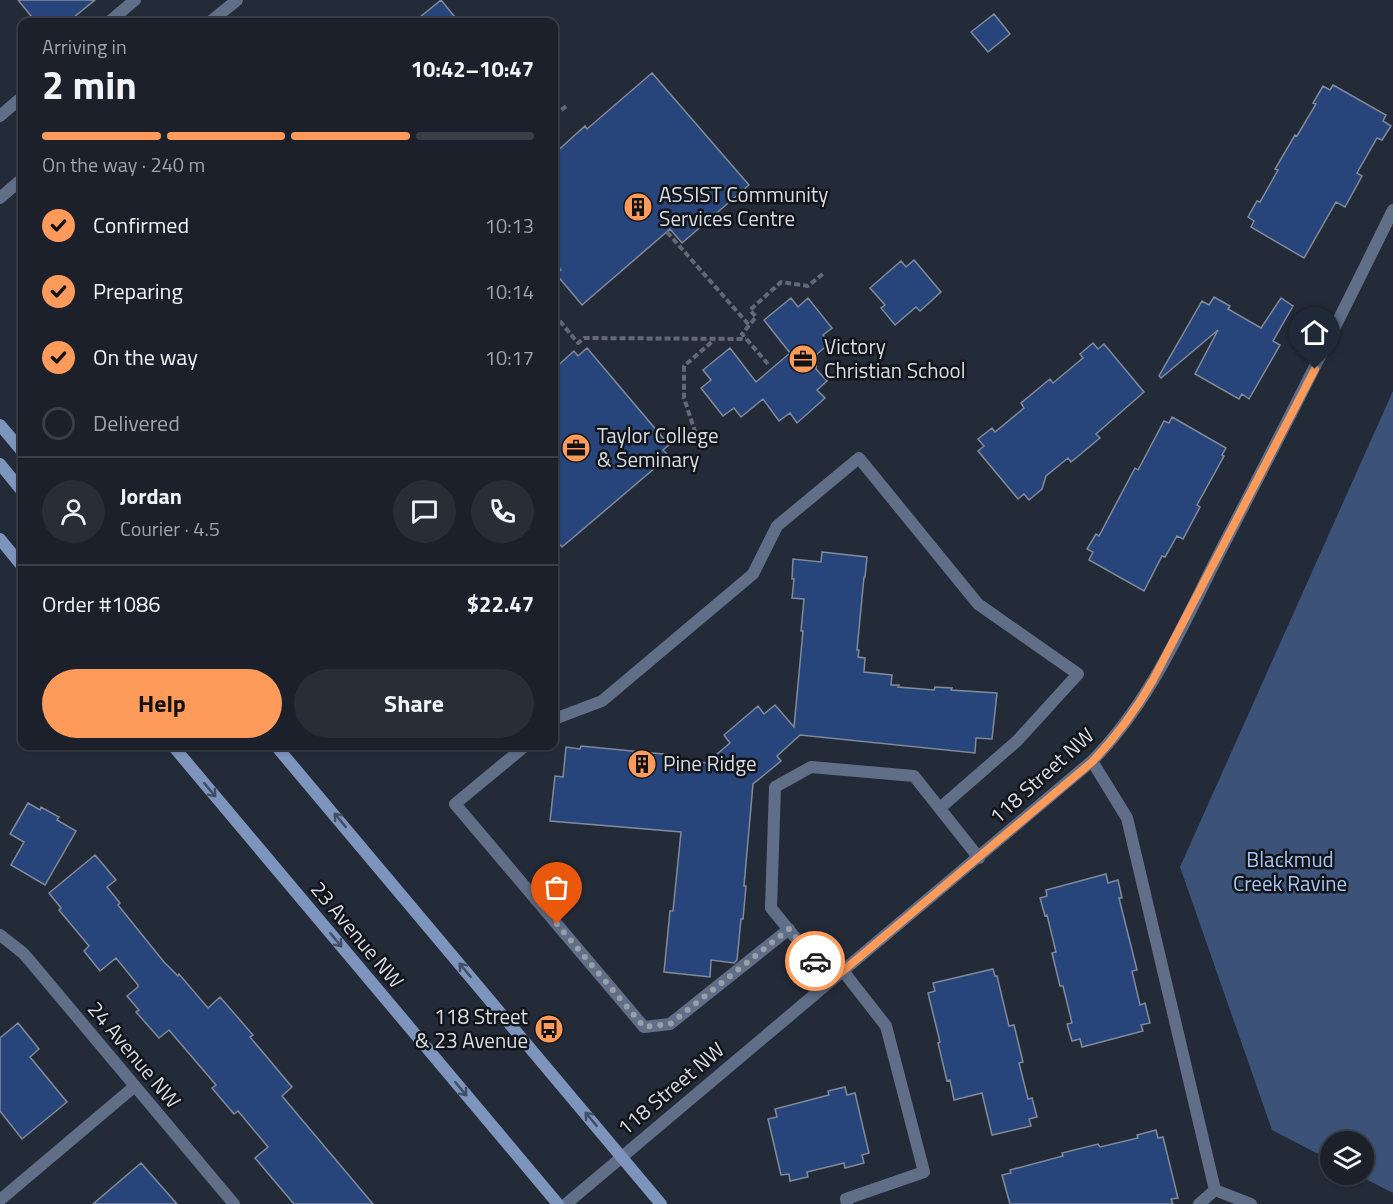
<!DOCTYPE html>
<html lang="en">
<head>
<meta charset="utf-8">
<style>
  :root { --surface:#1b202a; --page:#282d36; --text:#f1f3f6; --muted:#a0a3a8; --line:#393e47; --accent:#ff9b5a }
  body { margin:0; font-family:"Titillium Web",sans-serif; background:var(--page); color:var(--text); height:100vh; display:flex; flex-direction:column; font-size:22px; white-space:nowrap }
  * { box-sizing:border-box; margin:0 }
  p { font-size:20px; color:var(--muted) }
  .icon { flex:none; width:33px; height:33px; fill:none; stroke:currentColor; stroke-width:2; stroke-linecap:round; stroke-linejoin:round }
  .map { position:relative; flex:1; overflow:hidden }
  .side { position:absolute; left:18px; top:18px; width:540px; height:732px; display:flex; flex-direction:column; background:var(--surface); border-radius:12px; box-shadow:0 2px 4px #0004,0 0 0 2px var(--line) }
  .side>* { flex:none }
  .tools { position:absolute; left:1320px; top:1131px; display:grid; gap:12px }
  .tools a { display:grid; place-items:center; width:54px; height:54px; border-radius:50%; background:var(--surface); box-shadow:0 2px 4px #0004,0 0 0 2px var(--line); font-size:30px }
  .pin { position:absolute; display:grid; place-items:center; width:51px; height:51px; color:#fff; margin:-62px -26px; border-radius:50% 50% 50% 0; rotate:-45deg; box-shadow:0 0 6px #0007 }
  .pin .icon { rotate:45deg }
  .courier { position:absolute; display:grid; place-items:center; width:60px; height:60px; margin:-30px; border:4px solid #ff9b5a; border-radius:50%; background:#fff; color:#222; box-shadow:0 2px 8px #0007 }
  .headline em { font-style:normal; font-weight:700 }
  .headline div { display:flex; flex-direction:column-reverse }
  .headline { display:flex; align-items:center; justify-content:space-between; height:102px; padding:0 24px }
  h1 { font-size:39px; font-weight:700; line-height:45px }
  .bar { display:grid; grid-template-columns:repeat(4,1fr); gap:9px 6px; align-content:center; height:72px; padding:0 24px }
  .bar i { height:8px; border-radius:4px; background:var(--line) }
  .bar .selected { background:var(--accent) }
  .bar p { grid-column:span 4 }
  .line { display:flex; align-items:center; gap:15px; padding:0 24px; border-top:2px solid var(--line) }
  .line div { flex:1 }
  .round { display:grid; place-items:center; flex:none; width:63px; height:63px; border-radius:32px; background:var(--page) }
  ol { padding:0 24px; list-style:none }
  li { display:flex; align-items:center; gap:18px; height:66px }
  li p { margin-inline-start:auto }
  li .icon { padding:6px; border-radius:50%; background:var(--accent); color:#111; stroke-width:4 }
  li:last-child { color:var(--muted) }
  li i { width:33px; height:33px; border:3px solid var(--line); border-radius:50% }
  .button { display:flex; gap:12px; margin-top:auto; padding:12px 24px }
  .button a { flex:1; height:69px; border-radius:36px; background:var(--accent); color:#111; font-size:24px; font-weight:700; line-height:69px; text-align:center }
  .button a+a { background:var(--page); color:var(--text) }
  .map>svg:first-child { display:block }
</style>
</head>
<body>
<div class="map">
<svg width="1393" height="1204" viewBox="0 0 1393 1204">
  <rect width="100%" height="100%" fill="#242b38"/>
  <path fill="#3d5279" d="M1393,391v802l-35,-18 6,-1v-32h-34v18l-58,-30 -92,-263z"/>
  <path fill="#28457b" stroke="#818a99" stroke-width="1.5" d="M18,0h77l-27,22h-32z
    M441,0l18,22h-45z
    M994,14l16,20 -22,18 -17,-20z
    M652,73l97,112 -67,58 -12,-14 -88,76 -26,-31 5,-4 -7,-8v-108l31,-28 2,3z
    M1333,85l53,30 -3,6 8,5 -9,14 -5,-2 -20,35 5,3 -17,31 -9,-5 -32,56 -53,-31 3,-6 -6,-4 9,-16 3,1 18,-32 -3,-1 20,-34 2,1 19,-32 -3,-1 10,-17 7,4z
    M914,260l27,32 -21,19 -4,-4 -21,18 -14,-17 4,-3 -15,-17 31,-27 5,6z
    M1214,297l16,9 -2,3 33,19 20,-30 12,8 -20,35 7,4 -31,54 -7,-5 -3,5 -44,-25 23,-44 -57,48 -2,-2 43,-75 7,4z
    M791,298l7,9 10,-9 24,30 -9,7 7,8 -13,11 -1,15 11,12 -10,9 8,8 -28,25 -7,-10 -11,8 -16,-22 -22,18 -7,-9 -11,8 -22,-28 10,-8 -8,-10 27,-22 26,34 34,-29 -26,-33z
    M1093,343l5,6 6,-5 40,48 -48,42 4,4 -29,24 -3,-4 -22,18 -4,13 -13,11 -5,-6 -6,5 -40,-48 6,-5 -6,-7 14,-11 3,4 29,-24 -3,-5 29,-24 3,4 30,-25 -3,-4z
    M587,348l82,97 -6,5 6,6 -107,91 -8,-9v-169l20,-18 4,5z
    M1172,417l54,31 -4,7 2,1 -27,49 3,2 -17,32 -6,-3 -12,21 -3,-1 -18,35 -55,-31 4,-8 -6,-3 9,-15 3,2 36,-68 3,2 26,-49 5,2z
    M822,552l45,5 -2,20h-1l-7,73h2l-1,7 7,1 -1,14 28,3 -1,10h8l-1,2 36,3 1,-3 17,1 -1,2 46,3 -5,46 -16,-1 -1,15 -175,-18 -23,21 4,5 -28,23 -9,102h2l-3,33h-2l-4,41 -3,3 -23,-3 -1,17 -46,-5 6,-61h3l8,-79 -131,-11 5,-45 8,1 3,-30 14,2 1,-3 92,9v5l36,3 1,-3 20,-17 -6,-8 34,-29 6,8 11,-9 19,22 9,-96h-2l3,-32 -12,-1 2,-19h-2l1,-20 28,3z
    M28,803l12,7 1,-3 18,10 -2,3 19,11 -31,54 -34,-20 13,-23 -14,-8z
    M95,855l21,25 -9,7 13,16 -2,2 46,57 14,14 1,-2 29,34 12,-11 33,38 -3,2 42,50 -10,9 91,108h-79l-39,-46 13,-11 -30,-36 -4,3 -22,-26 4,-3 -47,-55 -10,8 -23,-26 3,-2 -12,-14 11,-9v-2l-22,-27 -16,13 -16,-20 5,-5 -30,-36 2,-2 -12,-15z
    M1106,874l2,9 10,-3 4,18h-3l18,72 -5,1 8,34 5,-2 5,20 -9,2 2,6 -61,16 -2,-8 -8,2 -5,-17 5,-1 -9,-37h-3l-8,-33 4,-1 -9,-37 -2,1 -5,-18 7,-2 -1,-6z
    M993,969l2,7h2l12,50 5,-1 9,37 -4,1 9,36 4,-1 5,19 -8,2 2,7 -39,9 -10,-42 -28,7 -4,-20 -3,1 -9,-38 2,-1 -12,-49 7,-2 -2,-8z
    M18,1023l21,26 -9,8 37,45 -45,37 -22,-28v-73z
    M845,1087l2,8 8,-2 14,60 -7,2 2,8 -19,5 -1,-5 -37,9 1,5 -18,4 -1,-7 -8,1 -13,-56 9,-2 -2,-8 54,-14 -1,-4z
    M1156,1130l2,8 5,-1 15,61 -7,1 2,5h-163l-8,-29 9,-2 -1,-3 53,-14 -1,-3 36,-9 2,3 38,-9 -1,-3z
    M141,1163l36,41h-84z"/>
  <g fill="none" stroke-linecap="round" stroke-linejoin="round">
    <path stroke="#636974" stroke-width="4" stroke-dasharray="6 3" stroke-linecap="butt" d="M554,115l14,-10
      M667,232l82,93
      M554,314l24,29 6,-5 162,1
      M768,364l-26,-30 14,-17 -6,-7 31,-28 27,4 17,-14
      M701,450l-17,-52v-32l30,-26"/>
    <path stroke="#606e88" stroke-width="12" d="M109,22l26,-22
      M0,116l22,-19
      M554,721l3,-3 45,-17 151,-127 24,-48 82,-68 119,146 100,70 -61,67 -77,67
      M525,746l-70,58 189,223 26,-3 119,-95
      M1092,761l35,57 88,372 36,14
      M843,971l43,55 38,146 -78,27 1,5
      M831,981l-60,-73 4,-121 36,-20 103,9 65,82
      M1199,1204l16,-14"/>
    <path stroke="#606e88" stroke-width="12" d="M0,935l23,18 7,8 204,243
      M0,1200l135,-114
      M566,1204l526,-443c59,-59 92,-139 130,-213 58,-112 115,-224 171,-338"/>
    <path stroke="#606e88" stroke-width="12" d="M210,22l27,-22
      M0,198l22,-19"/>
    <path stroke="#7d94bd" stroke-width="12" d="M0,425l22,26
      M0,464l22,27
      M0,539l22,27
      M173,746l385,458
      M276,746l385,458"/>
  </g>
  <defs><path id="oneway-shaft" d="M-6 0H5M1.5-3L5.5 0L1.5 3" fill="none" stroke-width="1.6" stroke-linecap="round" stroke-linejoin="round" transform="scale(1.5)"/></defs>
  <g stroke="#424e63">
    <use href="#oneway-shaft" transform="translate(210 790) rotate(50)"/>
    <use href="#oneway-shaft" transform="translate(340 820) rotate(-130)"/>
    <use href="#oneway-shaft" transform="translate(336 940) rotate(50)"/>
    <use href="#oneway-shaft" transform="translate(465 970) rotate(-130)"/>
    <use href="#oneway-shaft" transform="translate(461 1089) rotate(50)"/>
    <use href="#oneway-shaft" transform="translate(591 1119) rotate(-130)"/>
  </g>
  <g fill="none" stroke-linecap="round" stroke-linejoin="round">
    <path stroke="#999fa8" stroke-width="6" stroke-dasharray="0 10.8" d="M557,924l87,103 26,-3 119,-95 26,32"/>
    <path stroke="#ff9b5a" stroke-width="8" d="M815,961l16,20 261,-219c24,-25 44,-52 61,-82l162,-311"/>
  </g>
  <defs>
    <g id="building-disc" transform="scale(1.5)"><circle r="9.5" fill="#ff9b5a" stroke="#111419"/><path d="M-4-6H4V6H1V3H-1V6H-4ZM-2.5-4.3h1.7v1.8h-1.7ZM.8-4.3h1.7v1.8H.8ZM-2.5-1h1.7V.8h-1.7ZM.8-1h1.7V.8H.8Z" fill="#111"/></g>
    <g id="office-disc" transform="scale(1.5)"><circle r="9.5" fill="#ff9b5a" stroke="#111419"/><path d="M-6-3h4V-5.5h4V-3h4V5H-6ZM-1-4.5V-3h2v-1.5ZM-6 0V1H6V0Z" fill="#111"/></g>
    <g id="bus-disc" transform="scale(1.5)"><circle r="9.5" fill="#ff9b5a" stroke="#111419"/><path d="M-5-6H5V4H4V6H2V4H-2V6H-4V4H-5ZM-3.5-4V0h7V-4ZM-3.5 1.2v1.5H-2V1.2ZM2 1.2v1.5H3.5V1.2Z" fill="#111"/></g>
  </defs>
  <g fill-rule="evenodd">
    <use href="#building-disc" x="638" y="207"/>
    <use href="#office-disc" x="803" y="359"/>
    <use href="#office-disc" x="576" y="448"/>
    <use href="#building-disc" x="642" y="764"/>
    <use href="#bus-disc" x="549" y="1029"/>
  </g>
  <g text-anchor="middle" stroke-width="5" stroke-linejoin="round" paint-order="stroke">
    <g font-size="21" fill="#d8dde5" stroke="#111419" text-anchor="start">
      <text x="659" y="202">ASSIST Community<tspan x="659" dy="24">Services Centre</tspan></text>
      <text x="824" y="354">Victory<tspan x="824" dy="24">Christian School</tspan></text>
      <text x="597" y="443">Taylor College<tspan x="597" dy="24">&amp; Seminary</tspan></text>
      <text x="663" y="771">Pine Ridge</text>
      <text x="528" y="1024" text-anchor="end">118 Street<tspan x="528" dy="24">&amp; 23 Avenue</tspan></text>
    </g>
    <g font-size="21" fill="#d8dde5" stroke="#111419">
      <text transform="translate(1042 776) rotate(-42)" y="7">118 Street NW</text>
      <text transform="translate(357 935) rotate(50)" y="7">23 Avenue NW</text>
      <text transform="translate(134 1055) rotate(50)" y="7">24 Avenue NW</text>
      <text transform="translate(671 1089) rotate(-40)" y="7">118 Street NW</text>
    </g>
    <g font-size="21" fill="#a8c3f5" stroke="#111419">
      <text x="1290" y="867">Blackmud<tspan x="1290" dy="24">Creek Ravine</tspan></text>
    </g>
  </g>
</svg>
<div class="tools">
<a><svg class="icon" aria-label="layers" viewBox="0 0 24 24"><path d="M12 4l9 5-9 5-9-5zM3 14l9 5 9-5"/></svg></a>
</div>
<div class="pin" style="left:557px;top:924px;background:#ea580c"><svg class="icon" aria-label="bag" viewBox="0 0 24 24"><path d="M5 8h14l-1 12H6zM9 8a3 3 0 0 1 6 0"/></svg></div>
<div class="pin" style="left:1315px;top:369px;background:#1f2937"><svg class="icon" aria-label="home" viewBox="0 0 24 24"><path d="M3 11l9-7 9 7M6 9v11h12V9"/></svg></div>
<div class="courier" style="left:815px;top:961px"><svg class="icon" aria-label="car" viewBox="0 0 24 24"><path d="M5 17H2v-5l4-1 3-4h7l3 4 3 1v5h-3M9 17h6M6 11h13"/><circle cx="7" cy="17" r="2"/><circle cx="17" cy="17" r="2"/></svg></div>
<section class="side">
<div class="headline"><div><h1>2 min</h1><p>Arriving in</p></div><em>10:42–10:47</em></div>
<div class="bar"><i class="selected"></i><i class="selected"></i><i class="selected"></i><i></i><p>On the way · 240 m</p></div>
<ol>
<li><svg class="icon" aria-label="check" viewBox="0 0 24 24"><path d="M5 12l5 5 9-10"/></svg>Confirmed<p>10:13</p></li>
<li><svg class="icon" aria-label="check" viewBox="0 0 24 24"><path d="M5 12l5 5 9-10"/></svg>Preparing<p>10:14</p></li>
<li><svg class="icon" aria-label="check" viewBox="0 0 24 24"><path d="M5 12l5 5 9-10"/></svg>On the way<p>10:17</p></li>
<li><i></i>Delivered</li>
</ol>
<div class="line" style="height:108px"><a class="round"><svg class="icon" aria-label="person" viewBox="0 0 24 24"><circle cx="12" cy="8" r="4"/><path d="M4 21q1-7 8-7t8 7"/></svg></a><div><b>Jordan</b><p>Courier · 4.5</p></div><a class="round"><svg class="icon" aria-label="chat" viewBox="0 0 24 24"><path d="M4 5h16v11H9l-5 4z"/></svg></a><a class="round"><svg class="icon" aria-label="phone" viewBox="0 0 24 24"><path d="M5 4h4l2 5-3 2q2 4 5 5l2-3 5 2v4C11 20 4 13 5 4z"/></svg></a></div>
<div class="line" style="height:78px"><div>Order #1086</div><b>$22.47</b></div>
<div class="button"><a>Help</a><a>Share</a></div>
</section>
</div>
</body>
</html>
